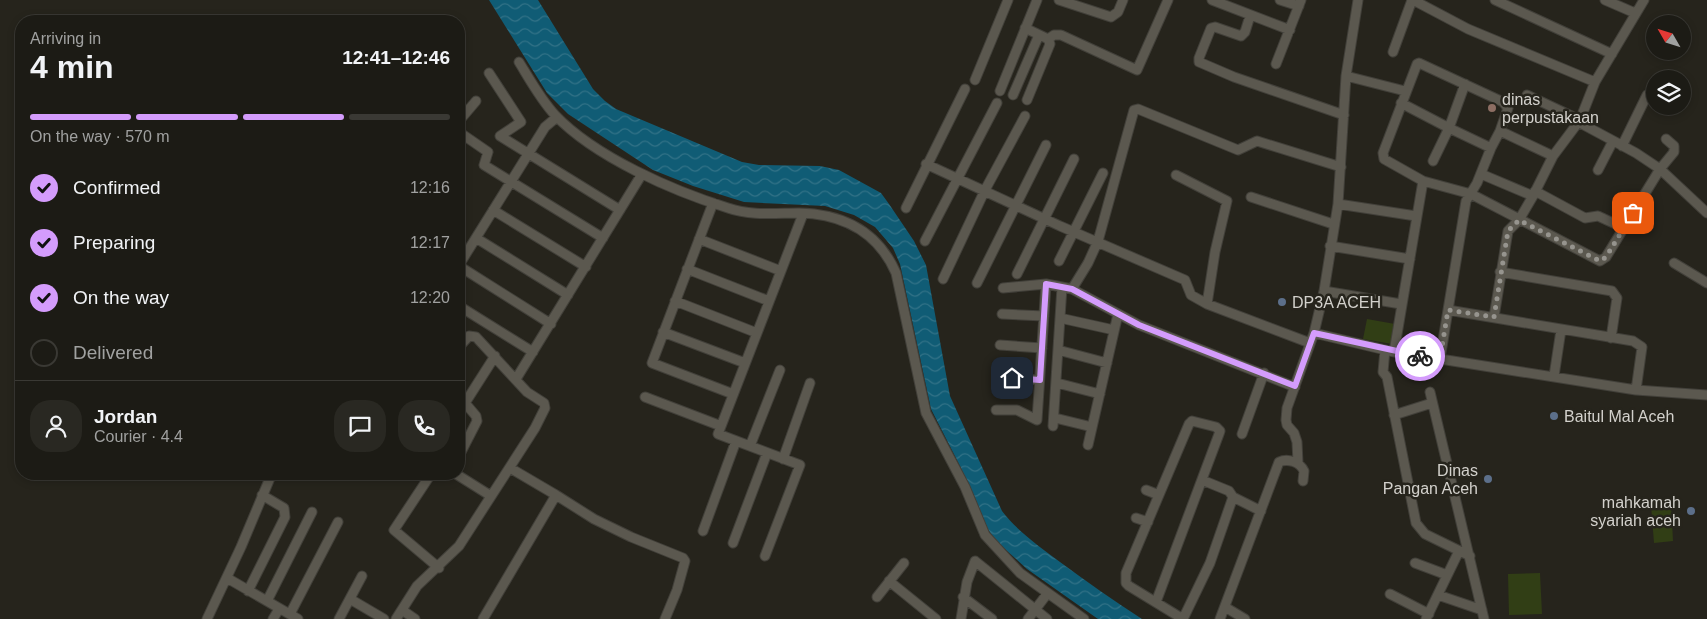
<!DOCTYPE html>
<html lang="en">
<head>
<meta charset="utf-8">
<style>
  :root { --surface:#1c1b15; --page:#292822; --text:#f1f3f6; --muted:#a0a1a0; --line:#3a3934; --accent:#d49cfc }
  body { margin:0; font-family:Helvetica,sans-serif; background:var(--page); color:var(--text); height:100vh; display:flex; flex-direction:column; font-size:19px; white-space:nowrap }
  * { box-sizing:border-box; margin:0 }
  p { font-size:16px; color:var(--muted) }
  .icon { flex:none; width:28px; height:28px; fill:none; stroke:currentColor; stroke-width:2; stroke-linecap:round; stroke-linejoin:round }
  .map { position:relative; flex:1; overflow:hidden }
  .details { position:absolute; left:15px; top:15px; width:450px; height:465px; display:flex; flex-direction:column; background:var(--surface); border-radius:20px; box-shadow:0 2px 8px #0003,0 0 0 1px var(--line) }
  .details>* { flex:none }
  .needle { width:32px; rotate:309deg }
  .fabs { position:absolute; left:1646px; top:15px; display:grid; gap:10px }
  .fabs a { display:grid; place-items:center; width:45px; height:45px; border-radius:50%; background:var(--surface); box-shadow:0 2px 8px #0003,0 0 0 1px var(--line); font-size:25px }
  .pin { position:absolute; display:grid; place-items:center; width:42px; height:42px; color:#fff; margin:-21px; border-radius:10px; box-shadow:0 2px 8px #0006 }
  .courier { position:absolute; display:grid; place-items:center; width:50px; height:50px; margin:-25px; border:4px solid #d49cfc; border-radius:50%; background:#fff; color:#222; box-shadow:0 1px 6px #0007 }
  .headline em { font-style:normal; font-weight:700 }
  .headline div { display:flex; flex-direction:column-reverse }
  .headline { display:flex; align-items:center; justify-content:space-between; height:85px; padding:0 15px }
  h1 { font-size:32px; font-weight:700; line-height:38px }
  .bar { display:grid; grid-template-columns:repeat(4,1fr); gap:8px 5px; align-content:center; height:60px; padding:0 15px }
  .bar i { height:6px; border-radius:4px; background:var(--line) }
  .bar .on { background:var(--accent) }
  .bar p { grid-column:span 4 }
  .line { display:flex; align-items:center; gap:12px; padding:0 15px; border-top:1px solid var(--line) }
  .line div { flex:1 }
  .round { display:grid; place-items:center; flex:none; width:52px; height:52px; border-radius:20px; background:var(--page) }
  ol { padding:0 15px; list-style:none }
  li { display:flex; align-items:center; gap:15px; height:55px }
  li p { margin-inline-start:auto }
  li .icon { padding:5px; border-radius:50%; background:var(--accent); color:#111; stroke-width:4 }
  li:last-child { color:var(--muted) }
  li i { width:28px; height:28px; border:2px solid var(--line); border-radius:50% }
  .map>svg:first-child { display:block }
</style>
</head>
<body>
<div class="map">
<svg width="1707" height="619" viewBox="0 0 1707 619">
  <defs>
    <pattern id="water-waves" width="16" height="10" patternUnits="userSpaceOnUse" patternTransform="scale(1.25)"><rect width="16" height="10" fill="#105c75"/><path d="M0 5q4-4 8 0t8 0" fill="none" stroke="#327287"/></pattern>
  </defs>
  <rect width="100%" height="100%" fill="#26241c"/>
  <path fill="#313e15" d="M1367,319l28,5 -3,20 -29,-5z
    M1671,503l2,38 -19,2 -3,-38z
    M1540,573l2,41 -33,1 -1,-41z"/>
  <path fill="url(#water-waves)" d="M489,0h49l55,89 12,12 11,8 126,53 17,3 61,1 19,4 42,23 8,11 25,37 12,24 24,131 52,115c16,21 37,35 58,51 27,20 54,39 82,57h-44l-71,-50 -31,-28 -9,-13 -27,-62 -29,-57 -31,-145 -7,-16 -18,-21 -21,-12 -29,-9 -81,-4 -51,-16 -40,-16 -85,-56 -21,-21z"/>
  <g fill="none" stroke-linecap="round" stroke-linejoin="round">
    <g stroke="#42403a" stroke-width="11">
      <path id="minor" d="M1059,0l52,17 7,-5 5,-12
        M1212,0l78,30
        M1280,0l19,6
        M1413,0l55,29 127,53
        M1495,0l117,54
        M1605,0l30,13
        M1250,16l-5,16 -4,4 -26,-9 -4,1 -12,30v4l35,15 110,38
        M1025,28l23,11 2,5 -23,56
        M1048,39l6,-4h7l76,35 31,-70
        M1393,52l19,-52
        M519,62c11,18 22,38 36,53 40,42 118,76 173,93 23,8 48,5 71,5 45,1 79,19 97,60l30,140 39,74 20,48 35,38 64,46
        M1276,64l25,-64
        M489,73l32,49 -21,14 120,74
        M1346,76l59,15
        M975,80l33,-80
        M1000,91l37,-91
        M1013,95l26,-60
        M1527,95l53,25 2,4 54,29 24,16 47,44
        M1401,103l48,25 16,-44
        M459,121l17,-20
        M459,132l29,20 -4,13 119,73
        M1622,146l25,-51
        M1433,161l16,-33 42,20
        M926,164l134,62 125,54 6,15 16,9 103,39
        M1598,170l15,-29
        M1481,174l52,22
        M1176,175l51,26 -12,51 -8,52
        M1423,181l48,13 129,67 6,-4 54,-88 14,-17v-6l-8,-7
        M1535,191l50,27 13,-2 26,12
        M1251,197l82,27
        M713,203l-61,160 81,31
        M1338,204l78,12
        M906,208l59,-119
        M493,210l93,57
        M476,238l92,57
        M699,239l82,32
        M925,241l72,-138
        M1330,246l80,13
        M1059,261l44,-88
        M1674,263l33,20
        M459,265l86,-138 12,-10
        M459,266l92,58
        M687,269l82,32
        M1500,272l112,19 5,7 -6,40
        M1017,274l57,-115
        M943,279l42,-89 40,-74
        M977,283l69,-138
        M1003,288l43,-4 26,5 67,36 156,62
        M1072,289l16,-26 10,-22 36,-131 4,-1 100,41 19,-9 84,26
        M1324,291l77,13
        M675,301l82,32
        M459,306l74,46
        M1448,310l18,-109 11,-18 14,-35 9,-17
        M1002,314l42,2
        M1494,317l14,-86 11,-11 14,-24 20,-40 27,-36 15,-38 49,-82
        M1060,318l54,12
        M663,332l82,31
        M1314,333l80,19 46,7 8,-49 185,31 9,6 -6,43
        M1000,345l42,3
        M1058,350l49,13
        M1385,350l-2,22 4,5 29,146 9,11 45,22
        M1394,352l29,-171 -39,-22 -1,-6 34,-89 2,-1 84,39 5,6 -8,23 53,25
        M1440,359l196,31 71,5
        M1554,376l7,-46
        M998,377l41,3
        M516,379l126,-205
        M1057,383l43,11
        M1430,392l54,227
        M645,397l76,29
        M996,410h21l20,10 9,-136
        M1394,415l38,-12
        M1055,418l37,9
        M1053,426l9,-139
        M1242,434l22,-61
        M1088,445l30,-131
        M750,446l30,-76
        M459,456l18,-35 -1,-5 -11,-13 30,-47
        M783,459l27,-76
        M1298,463l-1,-21 -3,-9 -7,-8 -1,-5 1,-12 27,-75 10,-42 14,-87 8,-128 12,-76
        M431,474l-37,56 45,38
        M456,474l35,22
        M1146,490l13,5
        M556,495l38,24 37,18 52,21 2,3 -8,29 -12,29
        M1233,497l28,14
        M1136,518l12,4
        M703,531l33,-90
        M733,543l34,-90
        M765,556l35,-91 -82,-31 85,-220
        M1415,563l32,12
        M227,578l71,41
        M889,581l47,38
        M248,591l37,-74 -1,-9 -22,-13
        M1390,594l39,20
        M1438,595l44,15
        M877,597l27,-34
        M963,597l29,22
        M350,599l34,20
        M267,601l45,-89
        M1156,602l63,-168 1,-3 -4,-4 -24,-6 -3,3 -63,149v10l3,3 54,33
        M1225,607l20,12
        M402,610l13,9
        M290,614l48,-92
        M207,619l34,-72 29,-69
        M273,619l6,-10
        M339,619l23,-43
        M396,619l21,-33 42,-40 76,-118 10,-20 -1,-5 -17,-11 -51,-55 -7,-1 -10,11
        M483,619l73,-124 -46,-27
        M961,619l6,-37 8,-21 72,58
        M1028,619l19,-25
        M1183,619l27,-56 23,-66 -4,-6 -27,-11
        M1220,619l59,-157c9,-4 21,0 25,9l-1,10
        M1426,619l33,-68"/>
    </g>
    <use href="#minor" stroke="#5b584f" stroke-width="9"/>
  </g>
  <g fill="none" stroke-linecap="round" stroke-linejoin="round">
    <path stroke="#96948e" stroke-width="5" stroke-dasharray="0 9" d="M1420,356l20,3 8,-49 46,7 14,-86 11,-11 81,41 6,-4 27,-44"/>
    <path stroke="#d49cfc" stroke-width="6" d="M1012,378l28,2 6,-96 26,5 67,36 156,61 19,-53 106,23"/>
  </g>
  <circle fill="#8d6e63" stroke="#26241c" stroke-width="2" cx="1492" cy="108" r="5"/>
  <g fill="#5c6f8a" stroke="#26241c" stroke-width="2">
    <circle cx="1282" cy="302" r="5"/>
    <circle cx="1554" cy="416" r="5"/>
    <circle cx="1488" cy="479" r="5"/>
    <circle cx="1691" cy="511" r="5"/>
  </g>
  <g text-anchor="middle" stroke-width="5" stroke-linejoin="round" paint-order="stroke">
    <g font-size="16" fill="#d3d1cc" stroke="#26241c" text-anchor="start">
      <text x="1502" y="105">dinas<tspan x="1502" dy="18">perpustakaan</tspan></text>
      <text x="1292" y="308">DP3A ACEH</text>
      <text x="1564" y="422">Baitul Mal Aceh</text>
      <text x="1478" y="476" text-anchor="end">Dinas<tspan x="1478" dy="18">Pangan Aceh</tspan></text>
      <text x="1681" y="508" text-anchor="end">mahkamah<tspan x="1681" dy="18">syariah aceh</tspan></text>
    </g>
  </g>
</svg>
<div class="fabs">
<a><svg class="needle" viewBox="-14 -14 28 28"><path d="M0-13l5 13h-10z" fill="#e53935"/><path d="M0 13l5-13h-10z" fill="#a0a1a0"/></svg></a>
<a><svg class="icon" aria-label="layers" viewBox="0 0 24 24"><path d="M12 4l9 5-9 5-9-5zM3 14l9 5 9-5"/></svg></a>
</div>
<div class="pin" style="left:1633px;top:213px;background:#ea580c"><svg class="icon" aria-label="bag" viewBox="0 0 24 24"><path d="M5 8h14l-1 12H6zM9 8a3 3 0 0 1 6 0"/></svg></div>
<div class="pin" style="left:1012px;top:378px;background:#1f2937"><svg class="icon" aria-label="home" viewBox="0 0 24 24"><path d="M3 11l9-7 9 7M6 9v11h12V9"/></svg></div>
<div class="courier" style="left:1420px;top:356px"><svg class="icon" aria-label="bike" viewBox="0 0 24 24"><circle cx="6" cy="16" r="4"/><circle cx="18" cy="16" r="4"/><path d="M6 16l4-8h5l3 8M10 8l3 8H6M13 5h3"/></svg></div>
<section class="details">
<div class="headline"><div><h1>4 min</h1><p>Arriving in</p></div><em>12:41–12:46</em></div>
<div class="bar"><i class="on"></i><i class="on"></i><i class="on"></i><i></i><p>On the way · 570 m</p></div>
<ol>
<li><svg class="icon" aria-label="check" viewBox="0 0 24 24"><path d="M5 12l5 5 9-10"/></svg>Confirmed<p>12:16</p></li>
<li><svg class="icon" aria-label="check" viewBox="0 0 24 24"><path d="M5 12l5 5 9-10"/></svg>Preparing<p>12:17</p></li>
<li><svg class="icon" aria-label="check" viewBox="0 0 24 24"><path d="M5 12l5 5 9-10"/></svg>On the way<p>12:20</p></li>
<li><i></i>Delivered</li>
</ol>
<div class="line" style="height:90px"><a class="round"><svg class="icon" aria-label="person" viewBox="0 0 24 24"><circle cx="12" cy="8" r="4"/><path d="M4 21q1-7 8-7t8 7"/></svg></a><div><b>Jordan</b><p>Courier · 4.4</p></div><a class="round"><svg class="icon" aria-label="chat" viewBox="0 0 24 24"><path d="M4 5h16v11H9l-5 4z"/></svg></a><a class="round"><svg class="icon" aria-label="phone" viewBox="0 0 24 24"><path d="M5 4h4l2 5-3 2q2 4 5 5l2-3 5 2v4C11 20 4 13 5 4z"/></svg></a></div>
</section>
</div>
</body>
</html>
